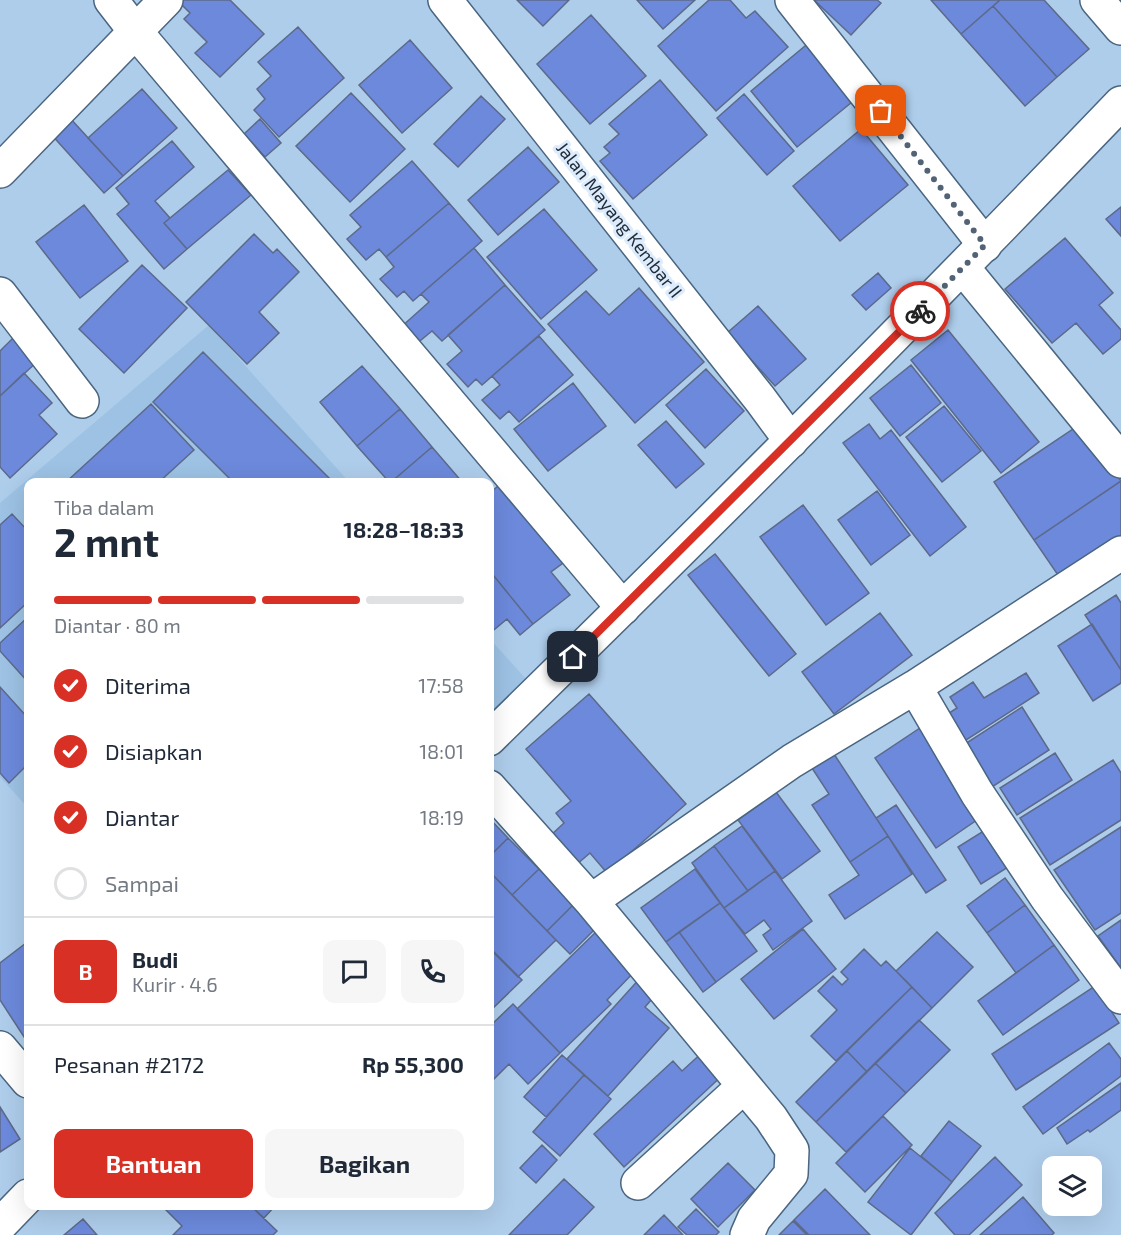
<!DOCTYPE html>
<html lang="id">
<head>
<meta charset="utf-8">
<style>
  :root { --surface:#fff; --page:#f6f6f7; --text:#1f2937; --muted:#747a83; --line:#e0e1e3; --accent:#d93025 }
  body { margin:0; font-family:"Exo 2",sans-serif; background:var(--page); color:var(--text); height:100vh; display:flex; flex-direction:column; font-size:22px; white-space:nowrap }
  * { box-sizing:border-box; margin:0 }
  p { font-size:20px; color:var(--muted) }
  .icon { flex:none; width:33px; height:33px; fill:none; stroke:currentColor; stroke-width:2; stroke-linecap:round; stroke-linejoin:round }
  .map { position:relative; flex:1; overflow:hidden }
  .sheet { position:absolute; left:24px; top:478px; width:470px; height:732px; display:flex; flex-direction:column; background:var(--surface); border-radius:12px; box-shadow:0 6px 24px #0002 }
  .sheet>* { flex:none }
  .fabs { position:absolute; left:1042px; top:1156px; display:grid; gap:12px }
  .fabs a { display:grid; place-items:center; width:60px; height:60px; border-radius:12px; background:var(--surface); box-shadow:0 6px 24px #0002; font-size:30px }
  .pin { position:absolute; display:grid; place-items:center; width:51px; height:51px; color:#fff; margin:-26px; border-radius:12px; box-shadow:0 3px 9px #0006 }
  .courier { position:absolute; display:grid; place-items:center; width:60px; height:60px; margin:-30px; border:4px solid #d93025; border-radius:50%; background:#fff; color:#222; box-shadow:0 2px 8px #0007 }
  .head em { font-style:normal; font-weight:700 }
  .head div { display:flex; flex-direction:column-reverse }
  .head { display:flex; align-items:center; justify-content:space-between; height:102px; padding:0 30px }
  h1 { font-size:39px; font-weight:700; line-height:45px }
  .bar { display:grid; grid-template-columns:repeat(4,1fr); gap:9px 6px; align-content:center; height:72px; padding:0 30px }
  .bar i { height:8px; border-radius:4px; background:var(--line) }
  .bar .on { background:var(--accent) }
  .bar p { grid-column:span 4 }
  .line { display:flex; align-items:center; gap:15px; padding:0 30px; border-top:2px solid var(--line) }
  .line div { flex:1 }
  .round { display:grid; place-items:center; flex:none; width:63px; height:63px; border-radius:12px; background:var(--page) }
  ol { padding:0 30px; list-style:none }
  li { display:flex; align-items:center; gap:18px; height:66px }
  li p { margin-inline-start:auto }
  li .icon { padding:6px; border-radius:50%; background:var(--accent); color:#fff; stroke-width:4 }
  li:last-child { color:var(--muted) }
  li i { width:33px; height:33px; border:3px solid var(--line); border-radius:50% }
  .primary-button { display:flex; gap:12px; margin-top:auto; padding:12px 30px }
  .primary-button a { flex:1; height:69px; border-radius:12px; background:var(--accent); color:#fff; font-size:24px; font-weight:700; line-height:69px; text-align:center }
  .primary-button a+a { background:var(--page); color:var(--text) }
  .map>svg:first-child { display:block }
</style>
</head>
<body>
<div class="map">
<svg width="1121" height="1235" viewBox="0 0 1121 1235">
  <rect width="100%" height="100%" fill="#aecdeb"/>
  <path fill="#9dc2e4" d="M209,325l141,158h-322v325l-28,-31v-274z
    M489,638l37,41 -37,35z"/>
  <path fill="#6c89db" stroke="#5c698a" stroke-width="1.5" d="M180,0h50l34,34 -44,43 -25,-24 12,-11 -23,-23 6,-6 -11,-11z
    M517,0h52l-26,26z
    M637,0h58l-32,29z
    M709,0h21l16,18 9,-7 33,36 -72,64 -58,-65z
    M814,0h63l4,3 -30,32z
    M931,0h69l-39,34z
    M1000,0h44l45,49 -32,28 -64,-71z
    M993,6l64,71 -32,29 -64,-72z
    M591,15l55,61 -56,48 -53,-60z
    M298,27l46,51 -65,59 -25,-27 11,-11 -8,-10 14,-13 -13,-14z
    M410,40l42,48 -50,45 -43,-48z
    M811,41l46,57 -60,49 -46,-56z
    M660,80l47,55 -74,64 -33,-38 10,-8 -6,-6 15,-13 -10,-10z
    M142,89l35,39 -54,48 -35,-38z
    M351,93l54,56 -55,53 -54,-56z
    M744,94l50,57 -27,24 -50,-57z
    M481,96l24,23 -47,48 -24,-23z
    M69,117l54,59 -19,17 -54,-60z
    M260,119l21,24 -16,14 -21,-23z
    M861,129l47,56 -68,56 -47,-55z
    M172,141l22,26 -39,34 15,17 -6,5 23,26 -23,20 -47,-55 12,-10 -13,-16z
    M528,147l31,35 -61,53 -30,-35z
    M412,161l37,42 -63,54 -7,-8 -13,11 -19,-21 14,-12 -11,-12z
    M228,170l23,25 -64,54 -23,-26z
    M449,203l33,38 -69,60 -9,-10 -7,6 -17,-18 14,-12 -8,-10z
    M84,205l44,56 -48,37 -44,-56z
    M1121,207v29l-15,-17z
    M544,209l53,61 -56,49 -54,-62z
    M254,234l19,19 4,-4 22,23 -40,40 20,21 -32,31 -61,-62z
    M1065,238l48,55 -14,12 22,25v9l-18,15 -27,-31 -24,20 -47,-54z
    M474,248l31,37 -63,56 -10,-10 -17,14 -15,-17 29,-26 -8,-8z
    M142,265l45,43 -63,65 -45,-44z
    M878,273l13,15 -25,22 -14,-15z
    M505,285l40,45 -63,55 -6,-6 -8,8 -21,-23 15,-13 -14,-16z
    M639,288l65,74 -69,61 -87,-99 38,-33 23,24z
    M758,306l48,53 -31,27 -48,-53z
    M948,330l91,112 -38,31 -90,-113z
    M16,335l23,25 -39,36v-45z
    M539,336l34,39 -54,47 -10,-11 -9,8 -18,-19 18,-15 -8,-9z
    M203,352l131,131h-100l-81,-81z
    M911,365l30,38 -41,33 -30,-38z
    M362,366l38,43 -43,37 -37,-44z
    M706,369l38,42 -39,37 -39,-43z
    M24,373l28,30 -13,12 18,19 -47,44 -10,-11v-71z
    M573,383l33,43 -58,45 -34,-42z
    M151,404l43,46 -36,33h-93z
    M944,406l37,45 -39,31 -36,-45z
    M400,409l32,38 -42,36 -33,-37z
    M666,421l38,43 -28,24 -38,-43z
    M1082,423l39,58 -87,59 -40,-58z
    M869,424l11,15 11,-9 75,97 -36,29 -87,-113z
    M432,447l31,36h-73z
    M1121,481v57l-61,40 -26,-38z
    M499,485l64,78 -12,9 19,23 -37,29 -44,-54v-76z
    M877,491l33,44 -39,30 -33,-45z
    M803,505l66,88 -43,32 -66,-88z
    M12,514l16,17v71l-28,26v-103z
    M715,554l81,100 -27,22 -81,-101z
    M489,570l44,54 -13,11 -13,-16 -18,15z
    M1116,595l5,8v67l-36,-55z
    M880,613l32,42 -78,59 -32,-42z
    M28,617v65l-28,-31v-8z
    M1092,624l29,46v13l-28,18 -35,-55z
    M1026,673l13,20 -76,49 -17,-27 11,-7 -7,-11 23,-15 11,16z
    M0,687l28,31v46l-19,19 -9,-10z
    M589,694l97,110 -79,69 -17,-20 -14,12 -26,-29 14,-13 -8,-10 15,-12 -45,-52z
    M1022,707l27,43 -57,37 -27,-43z
    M926,724l61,89 -51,35 -61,-90z
    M832,751l56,85 -38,26 -38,-57 17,-11 -19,-29z
    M1055,753l17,27 -55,35 -17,-27z
    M1113,760l8,13v47l-71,45 -30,-47z
    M776,792l44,59 -38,28 -44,-59z
    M896,805l50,75 -20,13 -50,-75z
    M489,818l19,20 -19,19z
    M742,826l33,45 -27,20 -34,-45z
    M990,827l23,37 -32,20 -23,-37z
    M1121,827v86l-26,17 -41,-60z
    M888,836l24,38 -67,45 -16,-24 30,-20 -9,-13z
    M508,838l31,31 -27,26 -23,-24v-14z
    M714,846l34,45 -24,17 -32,-45z
    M539,869l35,35 -27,27 -35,-36z
    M695,869l25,34 -54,39 -25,-34z
    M489,871l67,69 -38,37 -29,-29z
    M775,871l37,50 -39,29 -10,-15 8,-6 -7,-9 -19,14 -21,-26z
    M1005,878l20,27 -38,28 -20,-27z
    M720,903l37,48 -41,31 -37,-50z
    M574,904l22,24 -26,26 -23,-23z
    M1025,905l29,40 -38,28 -29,-40z
    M1121,920v48l-23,-32z
    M600,928l39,39 -32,33 4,4 -51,49 -43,-44z
    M803,929l33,40 -62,50 -33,-40z
    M679,932l37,50 -13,10 -37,-50z
    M937,932l36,35 -41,41 -36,-37z
    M26,943l2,3v97l-28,-43v-37z
    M1054,945l25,35 -76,55 -25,-34z
    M864,949l17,17 5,-5 26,26 -76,74 -25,-25 26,-26 -19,-19 15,-15 9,9 6,-6 -7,-7z
    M492,950l30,30 -33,32v-59z
    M642,976l17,15 -14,16 24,21 -61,68 -41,-37z
    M1095,986l24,37 -103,67 -24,-36z
    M912,987l20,21 -65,64 -20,-21z
    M513,1004l47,49 -32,31 -19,-20 -20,20v-57z
    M919,1020l31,30 -44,43 -31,-30z
    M1109,1043l12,16v17l-78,58 -20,-27z
    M705,1050l21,22 -102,95 -30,-33 79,-73 9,10z
    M847,1051l20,21 -51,50 -20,-20z
    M562,1055l22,20 -38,42 -22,-20z
    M875,1063l31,30 -60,59 -30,-30z
    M584,1075l27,24 -51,57 -27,-24z
    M1121,1083v27l-31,22 -2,-2 -21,14 -10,-16z
    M0,1107l20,32 -20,13z
    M883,1116l29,29 -47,47 -29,-29z
    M949,1121l32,25 -29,36 -31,-26z
    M542,1145l15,15 -21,23 -16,-15z
    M910,1148l42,34 -41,53 -43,-33z
    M995,1157l27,28 -53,50h-14l-20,-22z
    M728,1163l27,27 -37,37 -27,-28z
    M564,1179l30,28 -27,28h-58z
    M825,1189l45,46h-61l-15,-15z
    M1023,1197l31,36 -2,2h-72z
    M162,1206h89l26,25 -4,4h-100l9,-9z
    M251,1206h24l-11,12z
    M696,1209l23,23 -3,3h-29l-9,-8z
    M664,1215l19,20h-39z
    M83,1219l14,16h-33z
    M793,1221l14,14h-28z"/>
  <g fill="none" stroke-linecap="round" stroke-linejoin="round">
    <g stroke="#4a6580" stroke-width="36">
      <path id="minor" d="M111,0l24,31 488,577
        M445,0l315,399 31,42
        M792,0l193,245
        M1097,0l24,28
        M0,171l166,-171
        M963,268l158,193
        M0,294l82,107
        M915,687l62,106 70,105 74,99
        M489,787l102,114 180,217 21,32 -1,24 -37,45 -7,16
        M591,901l201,-140 123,-74 206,-134
        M0,1048l28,33
        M638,1183l106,-97"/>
    </g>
    <g stroke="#4a6580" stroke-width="36">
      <path id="major" d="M489,739c214,-209 425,-420 632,-636
        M0,1225l28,-29"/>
    </g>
    <use href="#minor" stroke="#fff" stroke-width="33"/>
    <use href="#major" stroke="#fff" stroke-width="33"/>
  </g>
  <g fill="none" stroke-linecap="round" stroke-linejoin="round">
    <path stroke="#516375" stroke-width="6" stroke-dasharray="0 10.8" d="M881,111l104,134 -65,66"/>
    <path stroke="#d93025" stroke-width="8" d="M573,657l347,-346"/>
  </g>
  <g text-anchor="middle" stroke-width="6" stroke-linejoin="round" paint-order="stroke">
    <g font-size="18" fill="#1f2a36" stroke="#dcecfc">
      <text transform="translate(619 220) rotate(52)" y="6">Jalan Mayang Kembar II</text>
    </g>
  </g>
</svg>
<div class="fabs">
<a><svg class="icon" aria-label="layers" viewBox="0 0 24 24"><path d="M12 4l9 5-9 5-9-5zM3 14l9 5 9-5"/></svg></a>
</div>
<div class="pin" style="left:881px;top:111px;background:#ea580c"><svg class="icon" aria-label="bag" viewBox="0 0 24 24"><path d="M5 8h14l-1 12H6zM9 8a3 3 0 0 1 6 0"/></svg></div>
<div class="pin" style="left:573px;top:657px;background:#1f2937"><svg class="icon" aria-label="home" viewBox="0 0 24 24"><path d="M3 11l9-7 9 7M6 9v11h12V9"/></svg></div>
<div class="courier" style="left:920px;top:311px"><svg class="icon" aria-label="bike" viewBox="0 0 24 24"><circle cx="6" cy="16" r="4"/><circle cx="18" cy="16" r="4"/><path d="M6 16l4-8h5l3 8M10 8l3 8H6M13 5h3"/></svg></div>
<section class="sheet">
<div class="head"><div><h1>2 mnt</h1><p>Tiba dalam</p></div><em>18:28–18:33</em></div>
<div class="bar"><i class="on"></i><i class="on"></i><i class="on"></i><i></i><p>Diantar · 80 m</p></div>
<ol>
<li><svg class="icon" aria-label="check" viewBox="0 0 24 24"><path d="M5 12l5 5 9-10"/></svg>Diterima<p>17:58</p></li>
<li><svg class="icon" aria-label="check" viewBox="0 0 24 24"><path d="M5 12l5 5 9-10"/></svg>Disiapkan<p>18:01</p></li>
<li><svg class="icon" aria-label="check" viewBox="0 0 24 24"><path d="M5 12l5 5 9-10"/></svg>Diantar<p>18:19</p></li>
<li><i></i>Sampai</li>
</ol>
<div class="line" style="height:108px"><b class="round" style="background:var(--accent);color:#fff">B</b><div><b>Budi</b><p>Kurir · 4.6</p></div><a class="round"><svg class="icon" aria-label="chat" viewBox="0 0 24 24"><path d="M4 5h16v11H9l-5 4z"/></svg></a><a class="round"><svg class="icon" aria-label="phone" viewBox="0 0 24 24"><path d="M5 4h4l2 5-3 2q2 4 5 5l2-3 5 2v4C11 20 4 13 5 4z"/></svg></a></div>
<div class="line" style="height:78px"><div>Pesanan #2172</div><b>Rp 55,300</b></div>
<div class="primary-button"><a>Bantuan</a><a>Bagikan</a></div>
</section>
</div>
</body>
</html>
